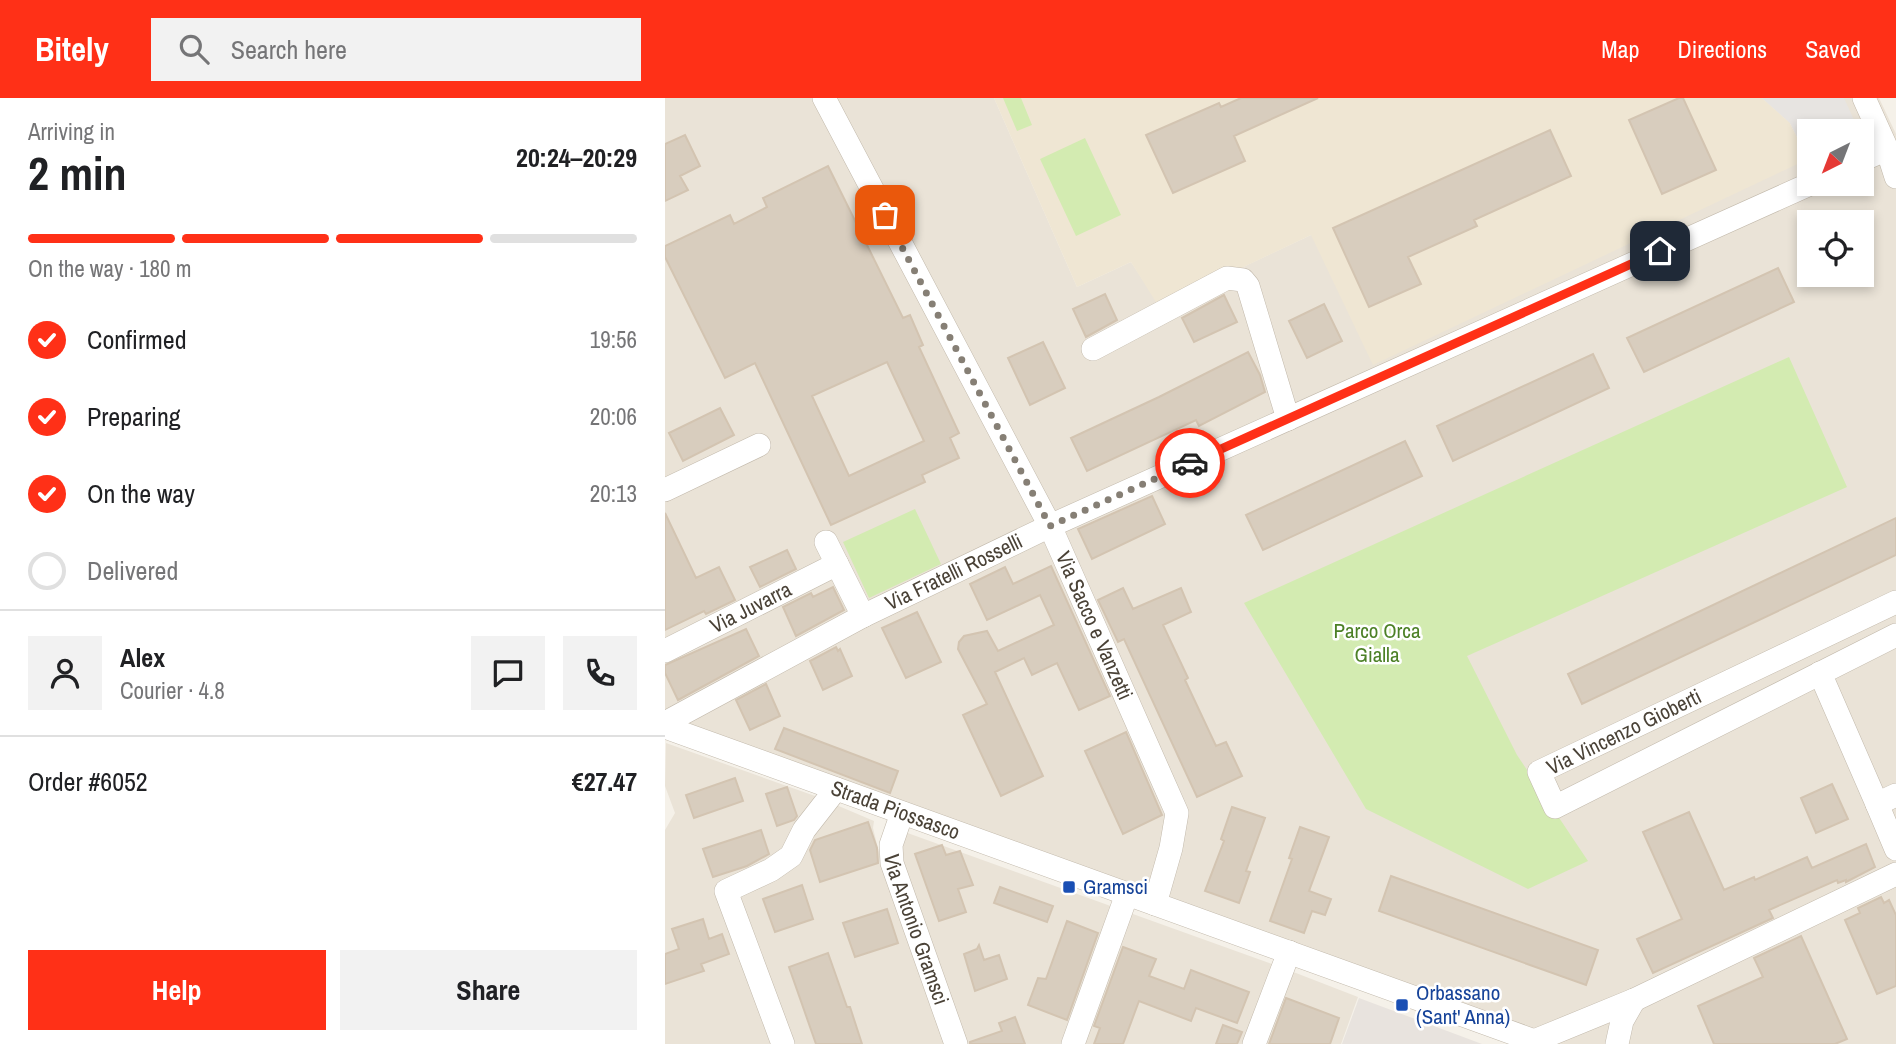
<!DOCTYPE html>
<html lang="en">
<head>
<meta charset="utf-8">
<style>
  :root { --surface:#fff; --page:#f2f2f2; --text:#202124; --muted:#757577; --line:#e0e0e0; --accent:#ff3017 }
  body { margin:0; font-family:"Archivo Narrow",sans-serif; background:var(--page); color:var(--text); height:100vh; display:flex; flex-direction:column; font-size:26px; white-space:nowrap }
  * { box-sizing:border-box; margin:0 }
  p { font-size:23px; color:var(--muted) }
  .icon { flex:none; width:38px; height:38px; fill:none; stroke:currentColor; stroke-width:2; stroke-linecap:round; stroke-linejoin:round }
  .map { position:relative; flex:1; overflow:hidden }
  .side { display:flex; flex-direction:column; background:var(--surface); width:665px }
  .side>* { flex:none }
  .needle { width:46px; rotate:222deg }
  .buttons { position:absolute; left:1132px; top:21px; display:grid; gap:14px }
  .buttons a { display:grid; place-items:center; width:77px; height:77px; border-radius:0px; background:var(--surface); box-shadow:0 4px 10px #0003; font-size:35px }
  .pin { position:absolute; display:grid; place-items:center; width:60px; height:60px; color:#fff; margin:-30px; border-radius:14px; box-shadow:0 4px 10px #0006 }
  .courier { position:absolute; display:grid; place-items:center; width:70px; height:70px; margin:-35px; border:5px solid #ff3017; border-radius:50%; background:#fff; color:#222; box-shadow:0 2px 9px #0007 }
  .summary em { font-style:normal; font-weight:700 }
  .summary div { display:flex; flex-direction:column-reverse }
  .summary { display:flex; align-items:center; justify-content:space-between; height:119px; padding:0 28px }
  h1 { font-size:46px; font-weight:700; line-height:52px }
  .bar { display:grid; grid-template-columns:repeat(4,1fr); gap:10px 7px; align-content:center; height:84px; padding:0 28px }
  .bar i { height:9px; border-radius:5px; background:var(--line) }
  .bar .current { background:var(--accent) }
  .bar p { grid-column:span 4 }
  .line { display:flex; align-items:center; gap:18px; padding:0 28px; border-top:2px solid var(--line) }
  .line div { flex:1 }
  .round { display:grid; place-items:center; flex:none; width:74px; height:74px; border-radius:0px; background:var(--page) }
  ol { padding:0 28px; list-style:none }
  li { display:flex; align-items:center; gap:21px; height:77px }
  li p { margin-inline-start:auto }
  li .icon { padding:7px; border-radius:50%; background:var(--accent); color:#fff; stroke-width:4 }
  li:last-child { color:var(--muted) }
  li i { width:38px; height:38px; border:4px solid var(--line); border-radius:50% }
  .action { display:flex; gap:14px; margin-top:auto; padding:14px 28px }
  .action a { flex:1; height:80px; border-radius:0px; background:var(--accent); color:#fff; font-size:28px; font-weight:700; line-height:80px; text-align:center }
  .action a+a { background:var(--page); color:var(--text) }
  header { display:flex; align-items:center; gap:42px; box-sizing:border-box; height:98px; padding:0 35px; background:var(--accent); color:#fff }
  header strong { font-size:33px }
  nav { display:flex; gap:38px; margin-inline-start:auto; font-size:24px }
  .search { width:490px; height:63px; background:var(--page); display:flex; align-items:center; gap:18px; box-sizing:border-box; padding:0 24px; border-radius:0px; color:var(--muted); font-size:26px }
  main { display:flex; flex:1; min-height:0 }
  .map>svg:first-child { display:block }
</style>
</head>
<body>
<header>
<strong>Bitely</strong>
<div class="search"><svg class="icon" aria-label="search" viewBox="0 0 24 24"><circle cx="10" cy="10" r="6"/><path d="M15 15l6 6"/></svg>Search here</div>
<nav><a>Map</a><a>Directions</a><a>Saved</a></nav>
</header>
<main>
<section class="side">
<div class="summary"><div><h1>2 min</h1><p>Arriving in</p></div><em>20:24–20:29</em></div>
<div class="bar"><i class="current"></i><i class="current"></i><i class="current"></i><i></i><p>On the way · 180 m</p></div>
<ol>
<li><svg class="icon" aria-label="check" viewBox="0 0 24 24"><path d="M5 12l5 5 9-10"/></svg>Confirmed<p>19:56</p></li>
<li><svg class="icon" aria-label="check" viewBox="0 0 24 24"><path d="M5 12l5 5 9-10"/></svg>Preparing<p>20:06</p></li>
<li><svg class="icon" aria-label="check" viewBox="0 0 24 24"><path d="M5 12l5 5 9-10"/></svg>On the way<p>20:13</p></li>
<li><i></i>Delivered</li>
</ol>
<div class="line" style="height:126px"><a class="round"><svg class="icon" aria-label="person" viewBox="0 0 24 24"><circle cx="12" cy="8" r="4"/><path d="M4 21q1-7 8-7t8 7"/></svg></a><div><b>Alex</b><p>Courier · 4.8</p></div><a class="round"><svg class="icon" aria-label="chat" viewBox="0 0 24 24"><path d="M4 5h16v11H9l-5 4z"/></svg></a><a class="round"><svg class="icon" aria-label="phone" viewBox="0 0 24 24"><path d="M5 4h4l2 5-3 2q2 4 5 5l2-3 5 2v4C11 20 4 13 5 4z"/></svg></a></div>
<div class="line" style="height:91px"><div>Order #6052</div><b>€27.47</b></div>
<div class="action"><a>Help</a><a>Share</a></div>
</section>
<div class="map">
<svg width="1231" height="946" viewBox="0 0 1231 946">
  <rect width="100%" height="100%" fill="#f5f1e9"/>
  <path fill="#eae3d7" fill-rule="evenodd" d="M0,0h329l83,189 54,-25 29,44 151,-71 497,-76 -18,-36 -28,-25h117l17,36v910h-348l-883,-318zM1144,33h53v53h-53zM1144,124h53v53h-53z
    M1,645l149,53 59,25 -1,7 10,41 62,175h-280v-214l10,-17 -10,-27z
    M237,733l381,137 75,29 -17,47h-377l-65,-183z"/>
  <path fill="#e8e3de" d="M694,900l123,46h-140z"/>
  <path fill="#efe6d3" d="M329,0h768l28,25 18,36 -435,206 -62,-130 -152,72 -28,-45 -54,25z"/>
  <path fill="#d3ebb1" d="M338,0h18l11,27 -15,6z
    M420,40l36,77 -45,21 -36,-77z
    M1124,259l58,130 -380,169 50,99 71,106 -60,28 -162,-80 -122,-206z
    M250,411l26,55 -72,34 -26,-56z"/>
  <path fill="#e7e4e1" d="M1097,0h82l15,33h-50l-1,28 -18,-36z"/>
  <path fill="#d8cdbe" stroke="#d3c4b1" stroke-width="2" fill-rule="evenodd" d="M576,0h77l-84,38 11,25 -72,32 -27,-58 73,-32 2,4z
    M1014,0h4l33,72 -54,24 -33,-74z
    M885,32l21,46 -97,44 3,6 -69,31 13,27 -52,23 -36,-79z
    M20,37l15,31 -20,10 8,14 -23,11v-57z
    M163,68l75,152 7,-3 13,30 -4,2 40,86 -9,5 9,20 -37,17 3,7 -94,43 -76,-162 -30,15 -60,-121v-11l65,-31 4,9 33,-17 -4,-9zM222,264l37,79 -75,35 -37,-80z
    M1113,170l16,34 -150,70 -17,-34z
    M440,196l12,26 -31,17 -13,-28z
    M559,197l13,27 -43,20 -12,-24z
    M659,206l18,37 -35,17 -18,-37z
    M378,244l22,46 -35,17 -22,-47z
    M583,254l12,23 5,17 -66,34 -3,-6 -109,51 -16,-33 88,-41z
    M928,256l16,34 -156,73 -16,-35z
    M55,310l14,27 -51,26 -14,-28z
    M740,343l17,35 -159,74 -17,-35z
    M487,398l13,28 -73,35 -14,-30z
    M0,415l31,65 23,-11 16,33 -29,14 -2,-3 -39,19z
    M1231,420v37l-314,149 -14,-30z
    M122,452l9,19 -36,18 -10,-20z
    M386,468l59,130 -31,14 -22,-47 -25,12 -8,-17 -29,14 48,104 -42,20 -38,-81 24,-11 -29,-55 1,-7 5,-6 23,-5 11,20 56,-26 -14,-30 -53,25 -17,-36 35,-17 8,17z
    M168,489l11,23 -48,26 -13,-29 28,-14 2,4z
    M458,490l10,21 48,-21 10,24 -28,13 25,53 -3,2 31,66 10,-4 16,34 -45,21 -73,-158 -6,3 -20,-42z
    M252,514l24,50 -35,16 -24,-50z
    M81,531l13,27 -81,44 -13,-27v-8z
    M171,549l2,4 2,-2 12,27 -29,14 -13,-29z
    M101,586l14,32 -30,14 -14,-30z
    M119,630l114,43 -8,22 -115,-44z
    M461,634l36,83 -39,19 -38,-83z
    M70,680l8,23 -49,17 -8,-23z
    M1167,686l16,35 -32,14 -15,-35z
    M122,689l10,29 -3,4 -17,6 -11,-32z
    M567,709l33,11 -19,53 4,1 -11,31 -34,-12 19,-50 -3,-2z
    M1024,714l35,78 30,-13 1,3 52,-23 5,11 54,-24 9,23 -29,15v-2l-8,3 -1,-3 -68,30 4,8 -120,55 -16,-34 45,-20 -39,-87z
    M203,724l9,26 1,15 -58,19 -10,-32 5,-10z
    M635,729l29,10 -20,54 22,8 -6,16 -13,-4 -8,22 -34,-12 22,-62 -3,-1z
    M96,732l8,24 -22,12 -34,11 -10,-28z
    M277,747l4,10 14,-4 13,34 -15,4 8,23 -27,9 -24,-67z
    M726,778l207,74 -12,35 -207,-74z
    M137,787l11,34 -38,13 -12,-33z
    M335,789l53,19 -6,16 -53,-19z
    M1216,799l3,6 5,-3 7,15v71l-19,8 -32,-74 15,-7 -2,-5z
    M222,811l11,34 -43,14 -12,-34z
    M38,821l6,20 13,-5 7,20 -28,10 3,7 -39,13v-30l14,-5 -7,-20z
    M402,823l31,12 -31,87 -39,-15 10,-27 8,1z
    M1136,838l46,103 -12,5h-121l-16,-38 65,-29 -9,-19z
    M314,847l5,15 15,-5 8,24 -32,12 -11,-37 13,-5z
    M458,849l33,12 -7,17 35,13 7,-19 58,22 -12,31 -41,-15 -5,13 -52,-20 -16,43h-29l6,-16 -6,-2z
    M163,855l19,54h3l12,37h-46l-27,-77z
    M621,900l53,20 -9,26h-61z
    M350,919l10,27h-55v-2l32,-11 -3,-8z
    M558,927l19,7 -5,12h-21z"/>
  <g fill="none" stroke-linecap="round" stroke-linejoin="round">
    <g stroke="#c2b9ab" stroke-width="24">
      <g id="minor">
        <path id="s1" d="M159,0l226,428 127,287 -6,35 -16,56"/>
        <path d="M1199,0l23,51 9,28"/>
        <path d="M1197,62l25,-11"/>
        <path d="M428,251l134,-71 16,2 5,6 40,133"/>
        <path d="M0,392l94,-45"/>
        <path d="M161,444l37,74"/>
        <path d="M1231,504l-357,170 16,35 341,-172"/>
        <path id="s2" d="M0,553l172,-87"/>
        <path d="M1155,575l57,131"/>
        <path id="s3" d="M0,625l198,-107 187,-90 760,-342"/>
        <path id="s4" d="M0,629l878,317"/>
        <path d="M1231,697l-19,9 19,45"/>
        <path id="s5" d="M237,715l-11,32 1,18 64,181"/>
        <path d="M869,943l100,-41 262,-126"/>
        <path d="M118,946l-57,-153 45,-21 20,-14 13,-26 32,-41"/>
        <path d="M408,946l54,-150"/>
        <path d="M589,946l35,-92"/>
        <path d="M952,946l5,-23 12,-21"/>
      </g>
    </g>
    <use href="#minor" stroke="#fff" stroke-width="23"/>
  </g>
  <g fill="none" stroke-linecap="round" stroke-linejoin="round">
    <path stroke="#867f75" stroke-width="7" stroke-dasharray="0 12.6" d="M220,117l165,311 140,-63"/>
    <path stroke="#ff3017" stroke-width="9" d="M525,365l470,-212"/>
  </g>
  <g fill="#1a4fb4" stroke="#fff" stroke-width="2.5">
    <rect x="397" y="782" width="14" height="14" rx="3.5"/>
    <rect x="730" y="900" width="14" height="14" rx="3.5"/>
  </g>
  <g text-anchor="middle" stroke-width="5" stroke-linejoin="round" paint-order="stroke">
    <g font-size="21" fill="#4a4237" stroke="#fff">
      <text dy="7" stroke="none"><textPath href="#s3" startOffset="326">Via Fratelli Rosselli</textPath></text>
      <text dy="7" stroke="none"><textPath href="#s2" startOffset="96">Via Juvarra</textPath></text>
      <text dy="7" stroke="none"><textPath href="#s1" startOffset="593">Via Sacco e Vanzetti</textPath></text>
      <text transform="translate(959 634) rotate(-26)" y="7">Via Vincenzo Gioberti</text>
      <text dy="7" stroke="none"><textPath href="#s4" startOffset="245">Strada Piossasco</textPath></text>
      <text dy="7" stroke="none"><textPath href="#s5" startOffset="122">Via Antonio Gramsci</textPath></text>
    </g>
    <g font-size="21" fill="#4c8026" stroke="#fff">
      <text x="712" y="540">Parco Orca<tspan x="712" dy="24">Gialla</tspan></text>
    </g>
    <g font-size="21" fill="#164399" stroke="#fff" text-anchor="start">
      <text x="418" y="796">Gramsci</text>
      <text x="751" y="902">Orbassano<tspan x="751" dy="24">(Sant' Anna)</tspan></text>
    </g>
  </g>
</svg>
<div class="buttons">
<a><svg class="needle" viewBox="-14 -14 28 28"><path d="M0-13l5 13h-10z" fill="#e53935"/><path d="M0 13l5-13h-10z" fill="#757577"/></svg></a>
<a><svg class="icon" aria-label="locate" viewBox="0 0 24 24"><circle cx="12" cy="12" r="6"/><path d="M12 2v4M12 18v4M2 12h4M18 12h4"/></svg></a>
</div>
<div class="pin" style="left:220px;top:117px;background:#ea580c"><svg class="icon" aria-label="bag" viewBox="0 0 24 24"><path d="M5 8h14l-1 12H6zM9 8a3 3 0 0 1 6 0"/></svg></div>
<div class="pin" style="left:995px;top:153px;background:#1f2937"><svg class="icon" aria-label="home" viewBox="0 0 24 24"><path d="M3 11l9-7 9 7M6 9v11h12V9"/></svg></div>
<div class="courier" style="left:525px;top:365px"><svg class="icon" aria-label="car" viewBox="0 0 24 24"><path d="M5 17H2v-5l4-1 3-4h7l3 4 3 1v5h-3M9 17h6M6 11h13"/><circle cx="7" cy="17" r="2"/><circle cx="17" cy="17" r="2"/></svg></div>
</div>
</main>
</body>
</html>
